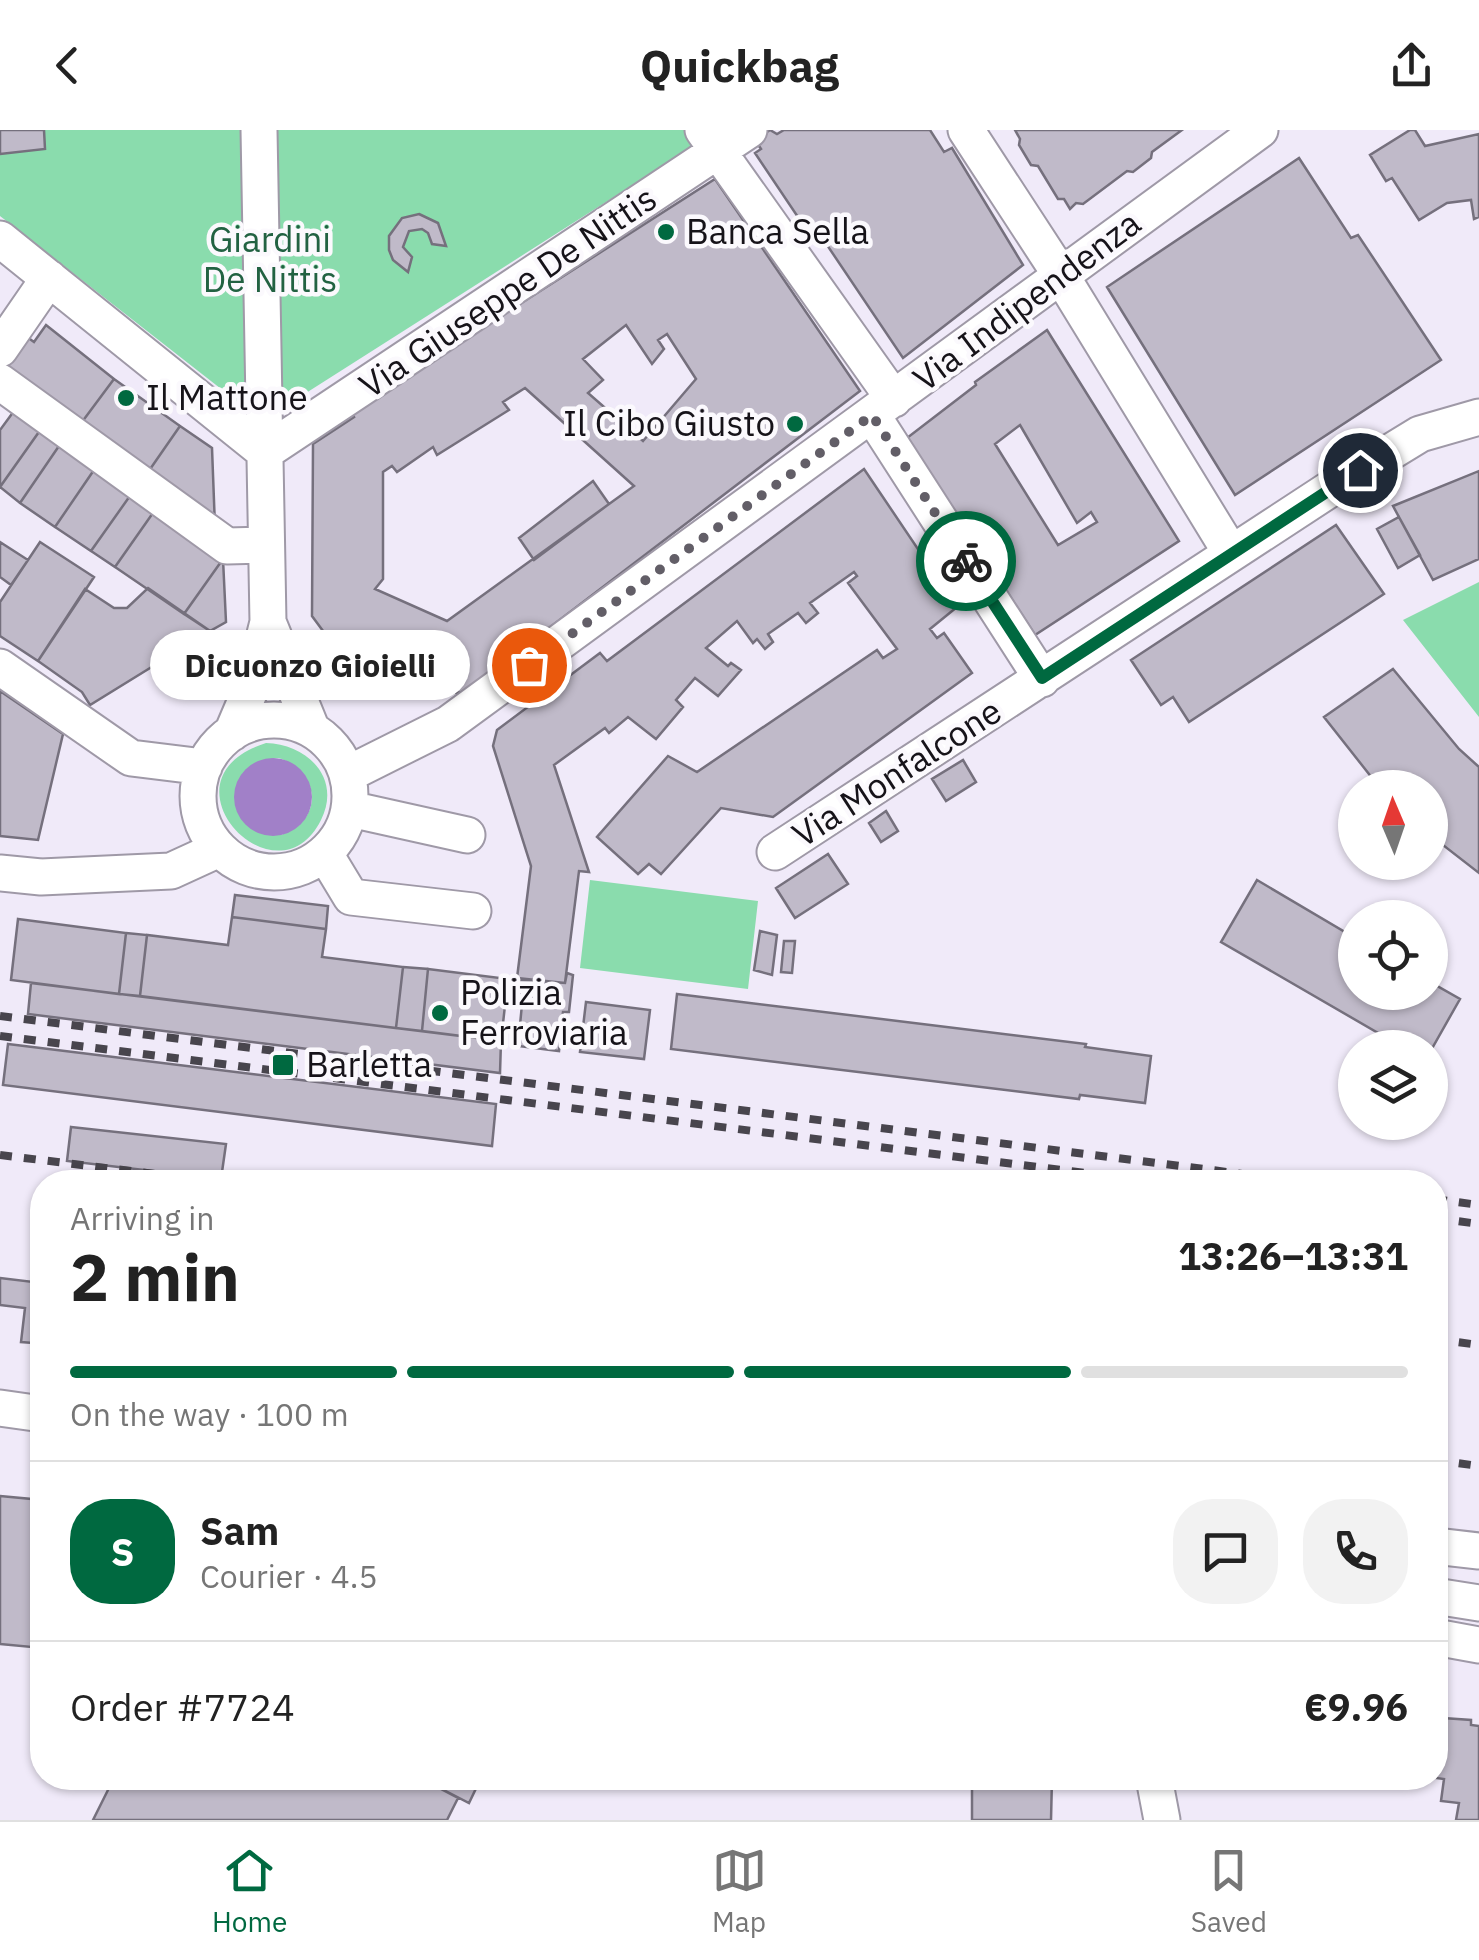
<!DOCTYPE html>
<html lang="en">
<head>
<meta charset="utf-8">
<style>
  :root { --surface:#fff; --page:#f2f2f2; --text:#222; --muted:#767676; --line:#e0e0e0; --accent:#006940 }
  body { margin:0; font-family:"IBM Plex Sans",sans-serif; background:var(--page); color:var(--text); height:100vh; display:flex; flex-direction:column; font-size:38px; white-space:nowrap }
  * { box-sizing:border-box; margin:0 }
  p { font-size:32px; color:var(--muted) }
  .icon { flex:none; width:55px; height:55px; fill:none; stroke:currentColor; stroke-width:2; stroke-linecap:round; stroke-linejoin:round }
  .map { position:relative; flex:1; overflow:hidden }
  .sheet { position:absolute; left:30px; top:1040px; width:1418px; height:620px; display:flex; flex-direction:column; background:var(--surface); border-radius:40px; box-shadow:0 2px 8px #0004 }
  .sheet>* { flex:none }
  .needle { width:65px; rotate:358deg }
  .buttons { position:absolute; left:1338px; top:640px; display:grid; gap:20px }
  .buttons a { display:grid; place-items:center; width:110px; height:110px; border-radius:50%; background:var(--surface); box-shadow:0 2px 8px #0004; font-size:50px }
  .pin { position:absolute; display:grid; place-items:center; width:85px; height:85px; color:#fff; margin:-42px; border:5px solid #fff; border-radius:50%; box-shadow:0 2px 10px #0007 }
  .courier { position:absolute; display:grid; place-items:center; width:100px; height:100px; margin:-50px; border:8px solid #006940; border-radius:50%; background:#fff; color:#222; box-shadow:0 2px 12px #0007 }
  .bubble { position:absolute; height:70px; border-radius:35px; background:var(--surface); box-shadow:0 2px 8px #0004; font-size:32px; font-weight:800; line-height:70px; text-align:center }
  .headline em { font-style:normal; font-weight:800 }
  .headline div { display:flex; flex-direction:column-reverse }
  .headline { display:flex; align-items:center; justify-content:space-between; height:170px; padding:0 40px }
  h1 { font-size:65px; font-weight:800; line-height:75px }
  .bar { display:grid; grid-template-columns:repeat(4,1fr); gap:15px 10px; align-content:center; height:120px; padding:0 40px }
  .bar i { height:12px; border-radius:8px; background:var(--line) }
  .bar .on { background:var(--accent) }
  .bar p { grid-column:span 4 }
  .line { display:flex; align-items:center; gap:25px; padding:0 40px; border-top:2px solid var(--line) }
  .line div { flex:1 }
  .round { display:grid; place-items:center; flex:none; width:105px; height:105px; border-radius:40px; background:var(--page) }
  header { display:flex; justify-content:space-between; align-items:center; height:130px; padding:0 40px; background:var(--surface); font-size:45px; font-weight:800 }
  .tab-bar { display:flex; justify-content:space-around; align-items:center; height:140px; border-top:2px solid var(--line); background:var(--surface); font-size:28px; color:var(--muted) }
  .tab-bar a { display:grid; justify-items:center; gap:5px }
  .tab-bar .on { color:var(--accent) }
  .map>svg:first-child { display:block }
</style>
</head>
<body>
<header><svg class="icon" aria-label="back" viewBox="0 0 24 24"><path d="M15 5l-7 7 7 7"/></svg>Quickbag<svg class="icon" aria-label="share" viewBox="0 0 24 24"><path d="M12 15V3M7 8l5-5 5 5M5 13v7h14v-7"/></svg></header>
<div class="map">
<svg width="1479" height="1690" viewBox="0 0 1479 1690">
  <rect width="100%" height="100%" fill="#f0eaf9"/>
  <path fill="#8adcad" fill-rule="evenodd" d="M0,0h714l2,2 -454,289 -262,-205z
    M1479,452v135l-76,-97z
    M266,613c41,1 76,35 55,77 -44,89 -169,-41 -55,-77zM279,628c42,15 45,62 2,77l-37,-13c-20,-32 -1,-62 35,-64z
    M590,750l168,21 -10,88 -168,-21z"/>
  <path fill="#a180c8" d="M234 667a39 39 0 1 1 78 0a39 39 0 1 1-78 0Z"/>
  <path fill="#c0bac9" stroke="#75707d" stroke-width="2.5" fill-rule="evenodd" d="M0,0h44l1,19 -45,5z
    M770,0l7,4 7,-4h146l14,22 8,-4 71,117 -120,93 -82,-122 -7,5 -59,-88 6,-4 -6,-9z
    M1015,0h167l-30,22 -1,6 -18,14 -6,-1 -44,33 -7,-1 -6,6 -6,-10h-6l-20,-33 -7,-1 -12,-20 1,-6z
    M1410,0h5l10,16 54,-12v83l-5,2 -3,-19 -24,3 -28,17 -27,-42 -6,3 -16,-26z
    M1299,28l52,80 7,-3 83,125 -206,135 -128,-208z
    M715,49l145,212 -395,301 -23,2 -116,-59 -14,-19 1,-172 41,-27 -3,-5zM626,195l26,39 12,-15 -6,-9 9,-6 29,45 -53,62 -55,-48 15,-13 -20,-21zM525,258l109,98 -187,135 -72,-32 8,-10v-107l9,-6 5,6 36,-25 4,8 72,-45 -6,-8z
    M419,84l19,9 8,23 -14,-2 -4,-11 -6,-4 -13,2 -6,16 9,10 -4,15 -15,-12 -4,-10v-14l13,-18z
    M46,195l68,54 -35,47 -75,-57 23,-32 7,5z
    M1047,200l132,211 -144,94 -128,-197 69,-53 -1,-3zM1020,295l57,98 14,-11 6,10 -39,23 -63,-101z
    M114,249l66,47 -34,49 -67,-49z
    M14,281l27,18 -41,58v-57z
    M180,296l32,22 3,79 -69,-52z
    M41,299l20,14 -41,60 -20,-16z
    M61,313l35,24 -41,60 -35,-24z
    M96,337l36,26 -41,58 -36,-24z
    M864,339l93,138 -27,22 7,9 7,-5 28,40 -199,144 -52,-9 -60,66 -12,-10 -11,10 -41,-37 71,-81 29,16 180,-122 6,8 14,-9 -49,-66 9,-7 -3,-4 -44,31 8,10 -12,10 -8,-10 -30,21 5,8 -8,7 -8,-10 -4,4 -16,-22 -31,27 22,18 3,-3 10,7 -23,26 -23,-18 -19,22 7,7 -27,32 -28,-22 -19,16 -4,-5 -51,37 35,107 -10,-1 -14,112 -48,-5 14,-112 -38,-120 4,-16 103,-77 7,8z
    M1479,341v88l-46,21 -40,-74z
    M593,351l16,23 -75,56 -15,-22z
    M132,363l23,17 -40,57 -24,-16z
    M155,380l68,49 -39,55 -69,-47z
    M1399,387l21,38 -22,13 -21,-39z
    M1336,395l48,69 -195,128 -16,-25 -12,8 -30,-45z
    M0,412l28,18 -17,25 -11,-8z
    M40,412l54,35 -56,84 -38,-25v-34z
    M223,429l3,63 -16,9 -26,-17z
    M148,458l62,43 -120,74 -8,-13 -44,-31 47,-72 29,19h13z
    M1393,539l66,80 20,18v106l-49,-38v-47h-50l-56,-71z
    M0,561l63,43 -25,106 -38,-4z
    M963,630l13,22 -30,19 -14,-22z
    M886,681l12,20 -17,11 -12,-19z
    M828,724l20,30 -53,34 -19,-30z
    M1257,750l98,58v54h75v-10l30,17 -30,53v-4h-26l-183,-106z
    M235,765l93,11 -2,23 -94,-12z
    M232,787l94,12 -4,28 81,10 -7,61 -256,-32 7,-61 81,10z
    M18,789l108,14 -7,61 -108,-14z
    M760,801l17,4 -5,40 -18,-5z
    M126,803l21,2 -7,61 -21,-2z
    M784,811h11l-3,32 -11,-1z
    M403,837l25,2 -6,62 -26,-3z
    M428,839l80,10 -7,62 -79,-10z
    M567,843l6,2 -4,37h-6l-4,39 -41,-5 4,-42 -17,-2 3,-23 57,4z
    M31,853l470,58 -1,32 -472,-59z
    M677,864l409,50 -1,3 66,9 -6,47 -65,-8 -1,4 -408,-50z
    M586,872l64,8 -6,49 -64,-7z
    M8,914l488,60 -4,42 -489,-61z
    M71,997l155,17 -5,35 -154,-18z
    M0,1148l42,5v27l-5,-1 -4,34 -12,-1 4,-34 -25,-3z
    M37,1179l5,1v34l-9,-1z
    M0,1366l42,4v148l-42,-4z
    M1443,1588l28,2v5l8,1v94h-23l3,-17 -18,-2 3,-22 -8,-1 -1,-21 8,-1 3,-21 -6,-2z
    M114,1648h306l38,20 -11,22h-354z
    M440,1648h41l-12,25 -33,-17z
    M972,1648h80l-1,42h-79z"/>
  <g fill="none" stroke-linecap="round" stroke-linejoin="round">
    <g stroke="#9f99a7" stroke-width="39">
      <path id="minor" d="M703,0l191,269
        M966,0l94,144 171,279
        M0,109l265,213
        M0,219l49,-71
        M0,252l227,164 39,-1
        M872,285l170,264
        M265,322l484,-322
        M268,492l44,108
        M0,537l131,91 73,9
        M198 666a76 76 0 1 1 152 0a76 76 0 1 1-152 0Z
        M232,603l20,-47 16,-64 -9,-492
        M348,644l100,-50 812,-594
        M350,679l117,26
        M775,722l555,-363 90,-55 59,-17
        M325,724l26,43 122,14
        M0,743l41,4 130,-6 48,-22
        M0,1278l42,6
        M1435,1416l44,5
        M1435,1466l44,7
        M1435,1507l44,8
        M1154,1648l8,42"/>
    </g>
    <use href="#minor" stroke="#fff" stroke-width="35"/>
    <path stroke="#48454d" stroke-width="8" stroke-dasharray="12 12" stroke-linecap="butt" d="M0,886l1306,166
      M0,906l1157,146
      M0,1025l221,27
      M1435,1069l44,6
      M1435,1088l44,6
      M1435,1209l44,6
      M1435,1330l44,6"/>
  </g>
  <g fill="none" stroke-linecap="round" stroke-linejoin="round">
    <path stroke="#625e67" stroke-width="10" stroke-dasharray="0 18" d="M529,535l343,-250 94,146"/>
    <path stroke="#006940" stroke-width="12" d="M966,431l76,117 318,-208"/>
  </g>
  <g fill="#006940" stroke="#fbf9fd" stroke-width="4">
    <circle cx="666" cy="102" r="10"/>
    <circle cx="126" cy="268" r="10"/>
    <circle cx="795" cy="294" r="10"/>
    <circle cx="440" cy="883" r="10"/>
    <rect x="271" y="923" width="24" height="24" rx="5"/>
  </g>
  <g text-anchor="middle" stroke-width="9" stroke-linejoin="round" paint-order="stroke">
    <g font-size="35" fill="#161319" stroke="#fbf9fd" text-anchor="start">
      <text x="686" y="114">Banca Sella</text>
      <text x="146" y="280">Il Mattone</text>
      <text x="775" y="306" text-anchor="end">Il Cibo Giusto</text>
      <text x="460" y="875">Polizia<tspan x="460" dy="40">Ferroviaria</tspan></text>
      <text x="306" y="947">Barletta</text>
    </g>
    <g font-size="35" fill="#226242" stroke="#fbf9fd">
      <text x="270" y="122">Giardini<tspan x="270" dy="40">De Nittis</tspan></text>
    </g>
    <g font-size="35" fill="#161319" stroke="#fbf9fd">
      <text transform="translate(508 162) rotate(-34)" y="12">Via Giuseppe De Nittis</text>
      <text transform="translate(1027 171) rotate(-37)" y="12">Via Indipendenza</text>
      <text transform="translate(897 643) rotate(-33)" y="12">Via Monfalcone</text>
    </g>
  </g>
</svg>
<div class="buttons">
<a><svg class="needle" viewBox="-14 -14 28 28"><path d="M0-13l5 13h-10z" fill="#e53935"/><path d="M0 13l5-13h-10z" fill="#767676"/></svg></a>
<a><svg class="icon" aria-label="locate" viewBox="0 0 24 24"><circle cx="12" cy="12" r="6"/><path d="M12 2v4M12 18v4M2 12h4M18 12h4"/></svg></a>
<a><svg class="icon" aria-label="layers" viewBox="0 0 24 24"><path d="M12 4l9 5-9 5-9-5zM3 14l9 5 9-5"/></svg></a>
</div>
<div class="pin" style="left:529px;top:535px;background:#ea580c"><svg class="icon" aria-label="bag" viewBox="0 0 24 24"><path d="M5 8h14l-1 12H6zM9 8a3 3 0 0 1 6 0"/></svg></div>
<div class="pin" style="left:1360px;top:340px;background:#1f2937"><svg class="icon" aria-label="home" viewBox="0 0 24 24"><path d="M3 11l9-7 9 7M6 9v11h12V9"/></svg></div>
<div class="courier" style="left:966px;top:431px"><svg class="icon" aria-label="bike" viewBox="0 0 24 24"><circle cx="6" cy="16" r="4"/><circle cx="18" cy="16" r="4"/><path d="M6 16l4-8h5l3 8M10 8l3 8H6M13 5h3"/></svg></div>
<div class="bubble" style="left:150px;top:500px;width:320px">Dicuonzo Gioielli</div>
<section class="sheet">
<div class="headline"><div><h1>2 min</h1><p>Arriving in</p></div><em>13:26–13:31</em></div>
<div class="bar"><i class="on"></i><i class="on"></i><i class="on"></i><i></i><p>On the way · 100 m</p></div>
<div class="line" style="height:180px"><b class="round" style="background:var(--accent);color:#fff">S</b><div><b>Sam</b><p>Courier · 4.5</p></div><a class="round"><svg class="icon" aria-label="chat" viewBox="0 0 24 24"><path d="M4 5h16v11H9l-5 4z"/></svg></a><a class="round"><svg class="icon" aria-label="phone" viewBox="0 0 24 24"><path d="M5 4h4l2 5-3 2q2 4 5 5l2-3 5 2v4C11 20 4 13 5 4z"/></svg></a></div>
<div class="line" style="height:130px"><div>Order #7724</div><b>€9.96</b></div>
</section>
</div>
<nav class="tab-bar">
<a class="on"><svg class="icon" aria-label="home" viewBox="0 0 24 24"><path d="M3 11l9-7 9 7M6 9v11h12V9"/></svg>Home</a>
<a><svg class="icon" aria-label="map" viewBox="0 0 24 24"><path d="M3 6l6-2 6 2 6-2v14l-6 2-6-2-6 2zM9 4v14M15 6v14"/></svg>Map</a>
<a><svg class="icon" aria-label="saved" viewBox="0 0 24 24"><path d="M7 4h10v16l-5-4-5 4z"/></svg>Saved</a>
</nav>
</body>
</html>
